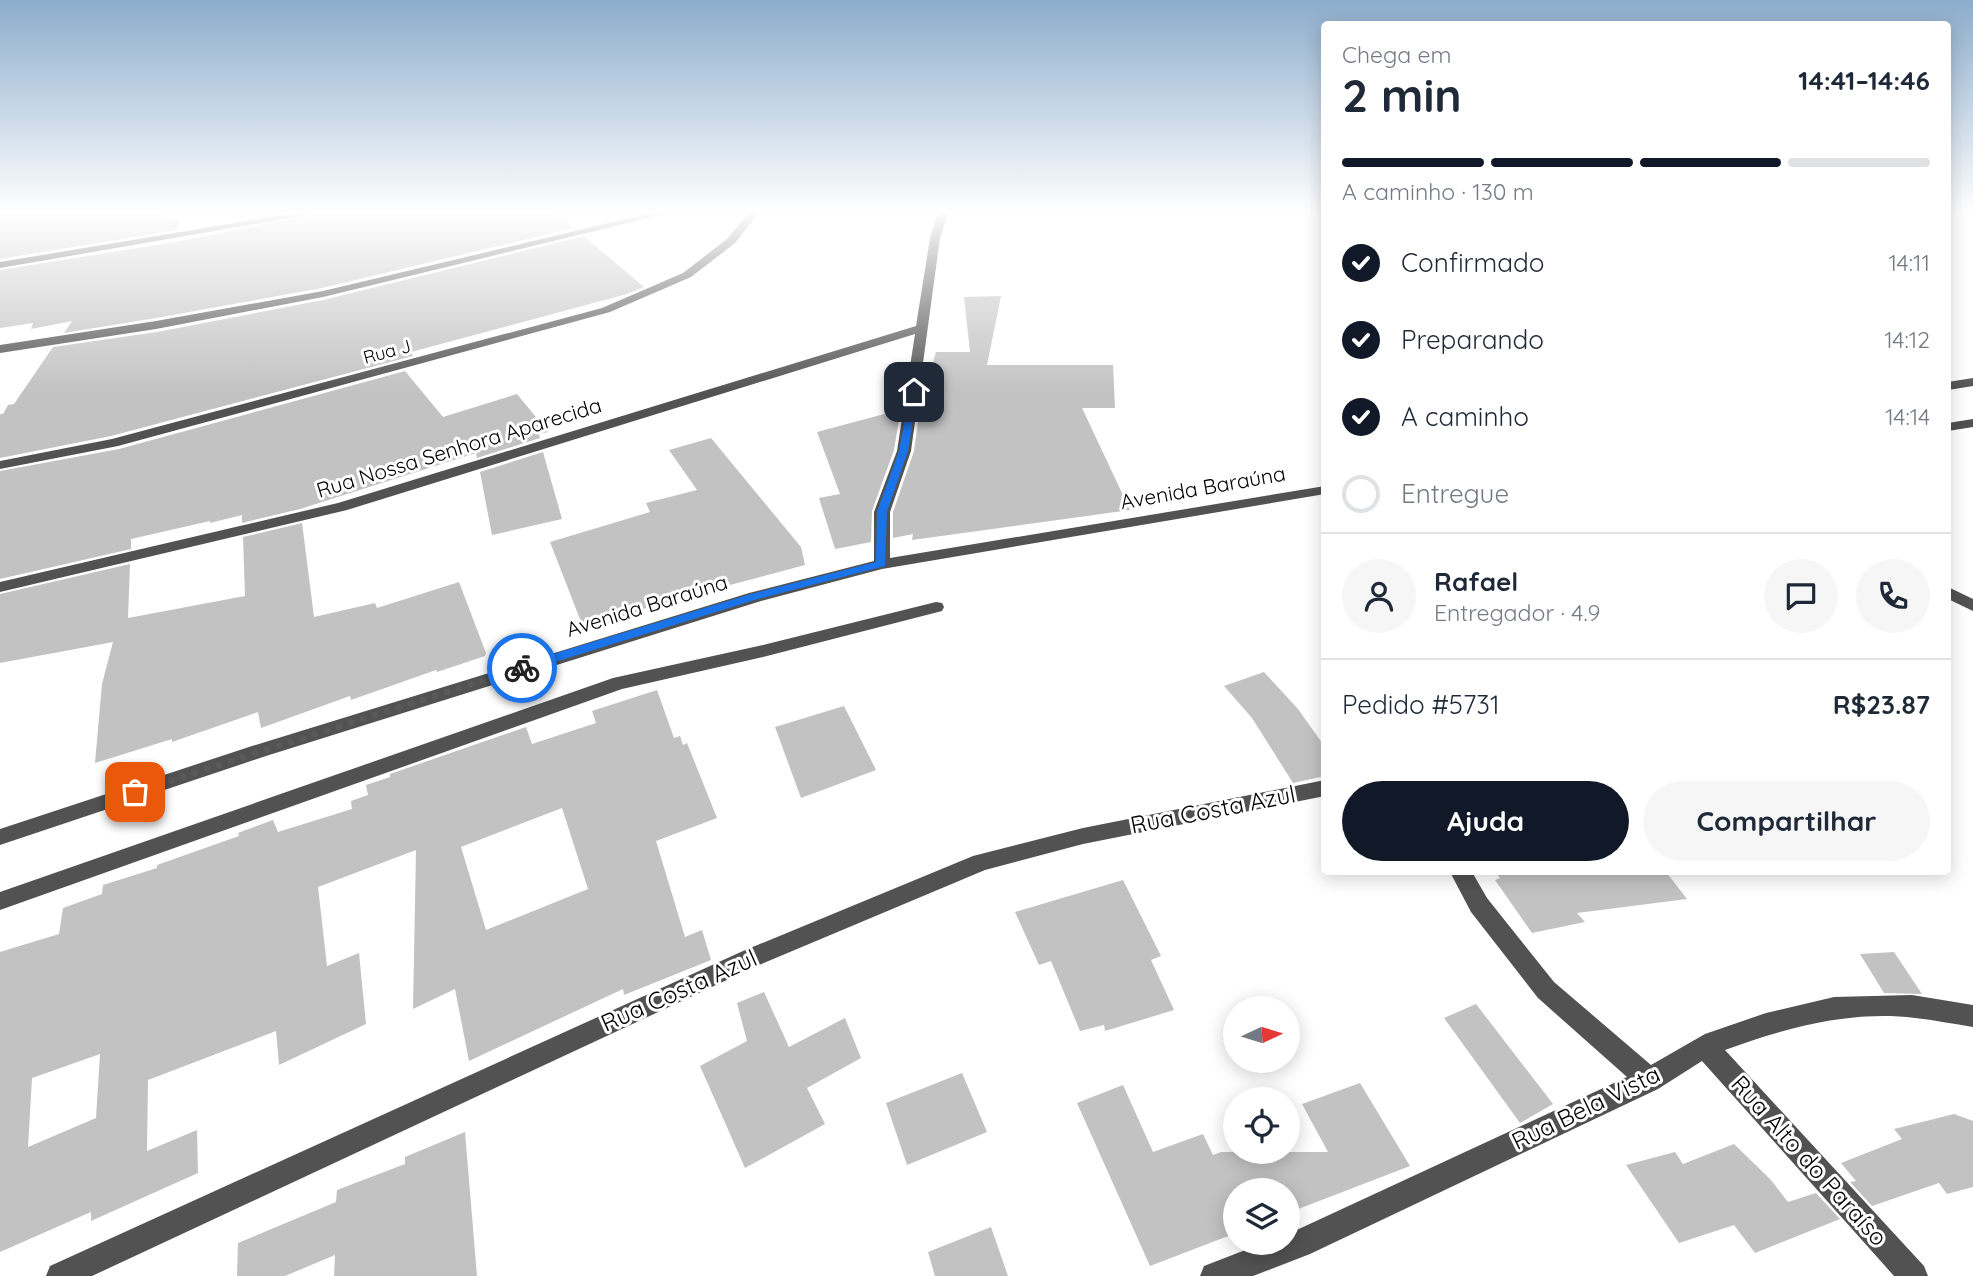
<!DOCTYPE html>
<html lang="pt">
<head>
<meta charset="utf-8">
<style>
  :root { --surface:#fff; --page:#f6f6f7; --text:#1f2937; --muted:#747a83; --line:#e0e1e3; --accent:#111827 }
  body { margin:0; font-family:Quicksand,sans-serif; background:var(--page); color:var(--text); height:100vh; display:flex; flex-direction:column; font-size:26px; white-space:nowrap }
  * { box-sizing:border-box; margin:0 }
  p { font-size:23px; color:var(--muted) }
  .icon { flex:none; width:38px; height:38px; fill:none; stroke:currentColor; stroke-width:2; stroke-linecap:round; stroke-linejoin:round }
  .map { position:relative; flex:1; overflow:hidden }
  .sheet { position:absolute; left:1321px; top:21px; width:630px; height:854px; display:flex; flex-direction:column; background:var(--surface); border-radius:7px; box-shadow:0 4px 18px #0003 }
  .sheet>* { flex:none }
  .needle { width:46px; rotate:86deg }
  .controls { position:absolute; left:1223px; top:996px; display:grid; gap:14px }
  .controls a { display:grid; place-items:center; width:77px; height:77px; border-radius:50%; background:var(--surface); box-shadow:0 4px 18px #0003; font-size:35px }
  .pin { position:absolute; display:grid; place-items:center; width:60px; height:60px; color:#fff; margin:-30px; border-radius:14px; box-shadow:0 4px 10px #0006 }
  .courier { position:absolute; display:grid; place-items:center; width:70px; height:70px; margin:-35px; border:5px solid #1a73e8; border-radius:50%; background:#fff; color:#222; box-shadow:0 2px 9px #0007 }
  .overview em { font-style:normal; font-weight:700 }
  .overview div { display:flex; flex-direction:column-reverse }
  .overview { display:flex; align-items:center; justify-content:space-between; height:119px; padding:0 21px }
  h1 { font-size:46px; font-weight:700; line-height:52px }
  .bar { display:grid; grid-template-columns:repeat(4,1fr); gap:10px 7px; align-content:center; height:84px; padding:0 21px }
  .bar i { height:9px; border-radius:5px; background:var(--line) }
  .bar .current { background:var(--accent) }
  .bar p { grid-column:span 4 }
  .line { display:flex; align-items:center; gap:18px; padding:0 21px; border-top:2px solid var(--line) }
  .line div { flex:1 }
  .round { display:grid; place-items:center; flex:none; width:74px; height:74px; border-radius:37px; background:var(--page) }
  ol { padding:0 21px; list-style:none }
  li { display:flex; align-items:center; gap:21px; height:77px }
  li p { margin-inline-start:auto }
  li .icon { padding:7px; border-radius:50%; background:var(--accent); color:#fff; stroke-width:4 }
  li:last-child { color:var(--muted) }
  li i { width:38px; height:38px; border:4px solid var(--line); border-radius:50% }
  .primary-button { display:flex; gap:14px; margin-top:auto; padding:14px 21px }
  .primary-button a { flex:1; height:80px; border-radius:42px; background:var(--accent); color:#fff; font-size:28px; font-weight:700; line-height:80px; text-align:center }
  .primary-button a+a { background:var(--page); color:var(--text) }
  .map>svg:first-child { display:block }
</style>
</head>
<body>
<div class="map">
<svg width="1973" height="1276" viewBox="0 0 1973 1276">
  <rect width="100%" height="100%" fill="#fff"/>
  <path fill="#c2c2c2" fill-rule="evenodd" d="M0,213h165v8l14,-2 -2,11 -177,29z
    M322,213h234l18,15 -252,60 -166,30 -92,15 8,-12 -41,8 2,-6 -33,5v-58l175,-28z
    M584,236l60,51 -17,7 -216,58 2,4 -302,80 -111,22v-44h3l5,-9 6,-1 39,-57 104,-15 166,-32z
    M1001,296l-14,69h126l2,43h-33l48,102 -218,30 1,-6 -20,4v-26l21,-61 10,-74h5l7,-25h34l-6,-55z
    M405,371l38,46 74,-23 31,38 -9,2 1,4 -63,20 -1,-5 -176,56 -58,14v-8l-32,8v-2l-79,18v10l-131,30v-108l119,-22z
    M906,378l-12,72 -22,61 -1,31 -36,7 -16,-51 21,-4 -23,-62 71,-19 -3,-33z
    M711,438l90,109 4,18 -75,20 -1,-3 -89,28 2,2 -57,20 -35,-90 100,-30 -4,-9 51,-13 -28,-40z
    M543,452l19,67 -70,16 -12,-63z
    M302,523l12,94 61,-14 2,5 82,-26 27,71 -1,3 -48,16 -1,-2 -85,30 -1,-4 -89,32 -3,-16 -86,30v-3l-77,24 7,-79 11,-42 -113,21v-69l130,-30 -2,54 117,-22 -2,-59z
    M1264,672l34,37 27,38v29l-32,7 -41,-65 -28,-32z
    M657,690l17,48 6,-2 3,9 4,-2 30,75 -61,23 29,96 17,-7 9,30 -87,35 -1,-6 -154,72 -14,-72 -42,20 3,-159 -98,37 9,79 32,-13 7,71 -87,41 -3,-34 -128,49 -1,71 50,-21 1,43 -107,48v-9l-91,40v-300l59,-18 4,-26 39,-14 1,-9 54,-17v-3l82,-29 -1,-3 35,-13 5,12 74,-23 -1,-8 17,-6 -2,-10 24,-8v-3l136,-47 6,17 64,-21 -4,-12zM562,808l26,81 -102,41 -25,-83zM100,1054l-4,64 -68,29 4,-69z
    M844,706l32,64 -75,28 -26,-71z
    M1495,872h171l21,27 -110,14 8,9 -53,11 -37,-53 5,-2z
    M1123,880l38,76 -10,4 23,50 -69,21 -1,-6 -24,6 -29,-70 -12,4 -24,-53z
    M1894,952l28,42 -38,-1 -24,-39z
    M764,992l25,55 56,-29 16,40 -54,30 18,36 -80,44 -45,-102 47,-25 -10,-38z
    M1476,1004l77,100 -33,19 -76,-105z
    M962,1073l25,59 -80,33 -21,-62z
    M1360,1083l50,83 -122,47v-23h-52v43l-86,33 -73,-163 46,-18 30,67 50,-18 10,21 8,-3h107l-26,-48z
    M1954,1114l19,7v66l-26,7 -8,-11 -67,23 -22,-24 6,-1 -15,-18 61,-24 -8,-10z
    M465,1132l12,144h-143l1,-21 -50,21h-48l1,-33 98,-41 1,-12 68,-26v-7z
    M1734,1144l37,36 17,22 28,-9 24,26 -85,34 -21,-28 -55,18 -53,-78 49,-13 8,12z
    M991,1227l17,49h-73l-7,-24z"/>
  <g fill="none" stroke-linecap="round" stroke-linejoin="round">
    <path fill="#525252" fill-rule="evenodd" d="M295,213h24l-319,55v-6z
      M651,213h18l-346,84 -167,32 -156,24v-8l156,-24 167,-30z
      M749,213h10l-24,30 -44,34 -81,35 -492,134 -118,23v-8l112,-22 490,-131 81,-35 44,-34z
      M938,213h10l-8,25 -29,213 -21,61v46l435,-72v8l-443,75 -121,32 -495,155 -266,89v-16l252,-83 497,-153 125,-32v-49l23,-61 18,-117 -568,176 -347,82v-10l338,-79 578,-177 14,-88z
      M1973,378v8l-25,4v-8z
      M1973,419v8l-25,4v-8z
      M1948,587l25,12v12l-25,-12z
      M936,602l6,1 2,4 -2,4 -179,46 -141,32 -622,221v-18l613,-214 150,-33z
      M1325,780v16l-242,48 -98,26 -226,95 -667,311h-46l4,-10 693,-315 230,-95 110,-28z
      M1450,872h22l15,26 67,84 97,83 54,-31 61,-21 68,-16 78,-2 61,10v22c-19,-3 -39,-7 -58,-9 -65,-8 -130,10 -190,32l199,216 4,10h-34l-192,-215 -44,28 -348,165 -57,22h-53l4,-10 62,-24h22v-8l339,-157 -89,-79 -67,-86z"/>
  </g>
  <linearGradient id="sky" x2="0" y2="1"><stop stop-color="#8baccb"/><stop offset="0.54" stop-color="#fff"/><stop offset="1" stop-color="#fff" stop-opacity="0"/></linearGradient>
  <rect width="1973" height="392" fill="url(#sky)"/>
  <path fill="#1a73e8" d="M914,389l4,3 -10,59 -21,61 -2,54 -127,33 -232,72h-9v-6l234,-71 125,-32 1,-50 22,-61 11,-59z"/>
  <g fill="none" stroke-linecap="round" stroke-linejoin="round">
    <path stroke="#595959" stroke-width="7" stroke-dasharray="0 12.6" d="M135,792l387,-124"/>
  </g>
  <g text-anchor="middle" stroke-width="6" stroke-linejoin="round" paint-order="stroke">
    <g font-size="18" fill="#000" stroke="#fff">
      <text transform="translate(387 352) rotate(-15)" y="6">Rua J</text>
    </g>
    <g font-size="21" fill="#000" stroke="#fff">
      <text transform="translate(459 448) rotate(-17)" y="7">Rua Nossa Senhora Aparecida</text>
      <text transform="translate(1203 488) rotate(-10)" y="7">Avenida Baraúna</text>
      <text transform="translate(647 606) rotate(-17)" y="7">Avenida Baraúna</text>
    </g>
    <g font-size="24" fill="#000" stroke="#fff">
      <text transform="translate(1213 810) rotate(-11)" y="8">Rua Costa Azul</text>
      <text transform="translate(679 991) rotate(-24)" y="8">Rua Costa Azul</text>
      <text transform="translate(1586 1108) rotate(-26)" y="8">Rua Bela Vista</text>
      <text transform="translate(1809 1161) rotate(48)" y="8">Rua Alto do Paraíso</text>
    </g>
  </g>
</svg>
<div class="controls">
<a><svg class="needle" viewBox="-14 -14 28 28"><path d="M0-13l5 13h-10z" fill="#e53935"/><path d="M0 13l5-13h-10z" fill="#747a83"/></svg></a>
<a><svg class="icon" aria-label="locate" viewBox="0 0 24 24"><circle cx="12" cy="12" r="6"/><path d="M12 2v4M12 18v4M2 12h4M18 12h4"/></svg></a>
<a><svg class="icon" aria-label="layers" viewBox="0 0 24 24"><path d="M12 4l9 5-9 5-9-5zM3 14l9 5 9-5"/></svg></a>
</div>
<div class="pin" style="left:135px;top:792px;background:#ea580c"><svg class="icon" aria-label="bag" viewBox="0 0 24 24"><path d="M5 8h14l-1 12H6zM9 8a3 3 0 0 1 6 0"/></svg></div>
<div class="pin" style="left:914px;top:392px;background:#1f2937"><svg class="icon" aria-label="home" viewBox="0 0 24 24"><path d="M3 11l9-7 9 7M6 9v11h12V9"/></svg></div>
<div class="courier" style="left:522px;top:668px"><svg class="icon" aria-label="bike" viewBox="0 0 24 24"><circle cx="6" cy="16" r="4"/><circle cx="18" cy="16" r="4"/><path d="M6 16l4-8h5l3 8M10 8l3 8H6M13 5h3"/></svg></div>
<section class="sheet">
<div class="overview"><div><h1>2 min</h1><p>Chega em</p></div><em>14:41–14:46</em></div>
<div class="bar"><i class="current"></i><i class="current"></i><i class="current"></i><i></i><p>A caminho · 130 m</p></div>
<ol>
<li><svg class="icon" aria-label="check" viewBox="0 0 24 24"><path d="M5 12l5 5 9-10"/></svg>Confirmado<p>14:11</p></li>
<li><svg class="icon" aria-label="check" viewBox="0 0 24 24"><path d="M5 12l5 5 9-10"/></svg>Preparando<p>14:12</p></li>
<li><svg class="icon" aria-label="check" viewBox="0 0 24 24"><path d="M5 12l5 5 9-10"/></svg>A caminho<p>14:14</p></li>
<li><i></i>Entregue</li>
</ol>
<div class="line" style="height:126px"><a class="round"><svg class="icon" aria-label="person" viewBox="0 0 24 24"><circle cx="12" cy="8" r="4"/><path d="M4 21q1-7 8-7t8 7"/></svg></a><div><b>Rafael</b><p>Entregador · 4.9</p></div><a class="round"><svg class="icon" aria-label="chat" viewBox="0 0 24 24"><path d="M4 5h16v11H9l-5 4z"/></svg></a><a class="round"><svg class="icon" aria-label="phone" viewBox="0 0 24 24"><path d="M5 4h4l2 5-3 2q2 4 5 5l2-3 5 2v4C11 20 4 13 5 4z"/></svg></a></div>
<div class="line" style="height:91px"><div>Pedido #5731</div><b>R$23.87</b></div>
<div class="primary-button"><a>Ajuda</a><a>Compartilhar</a></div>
</section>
</div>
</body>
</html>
